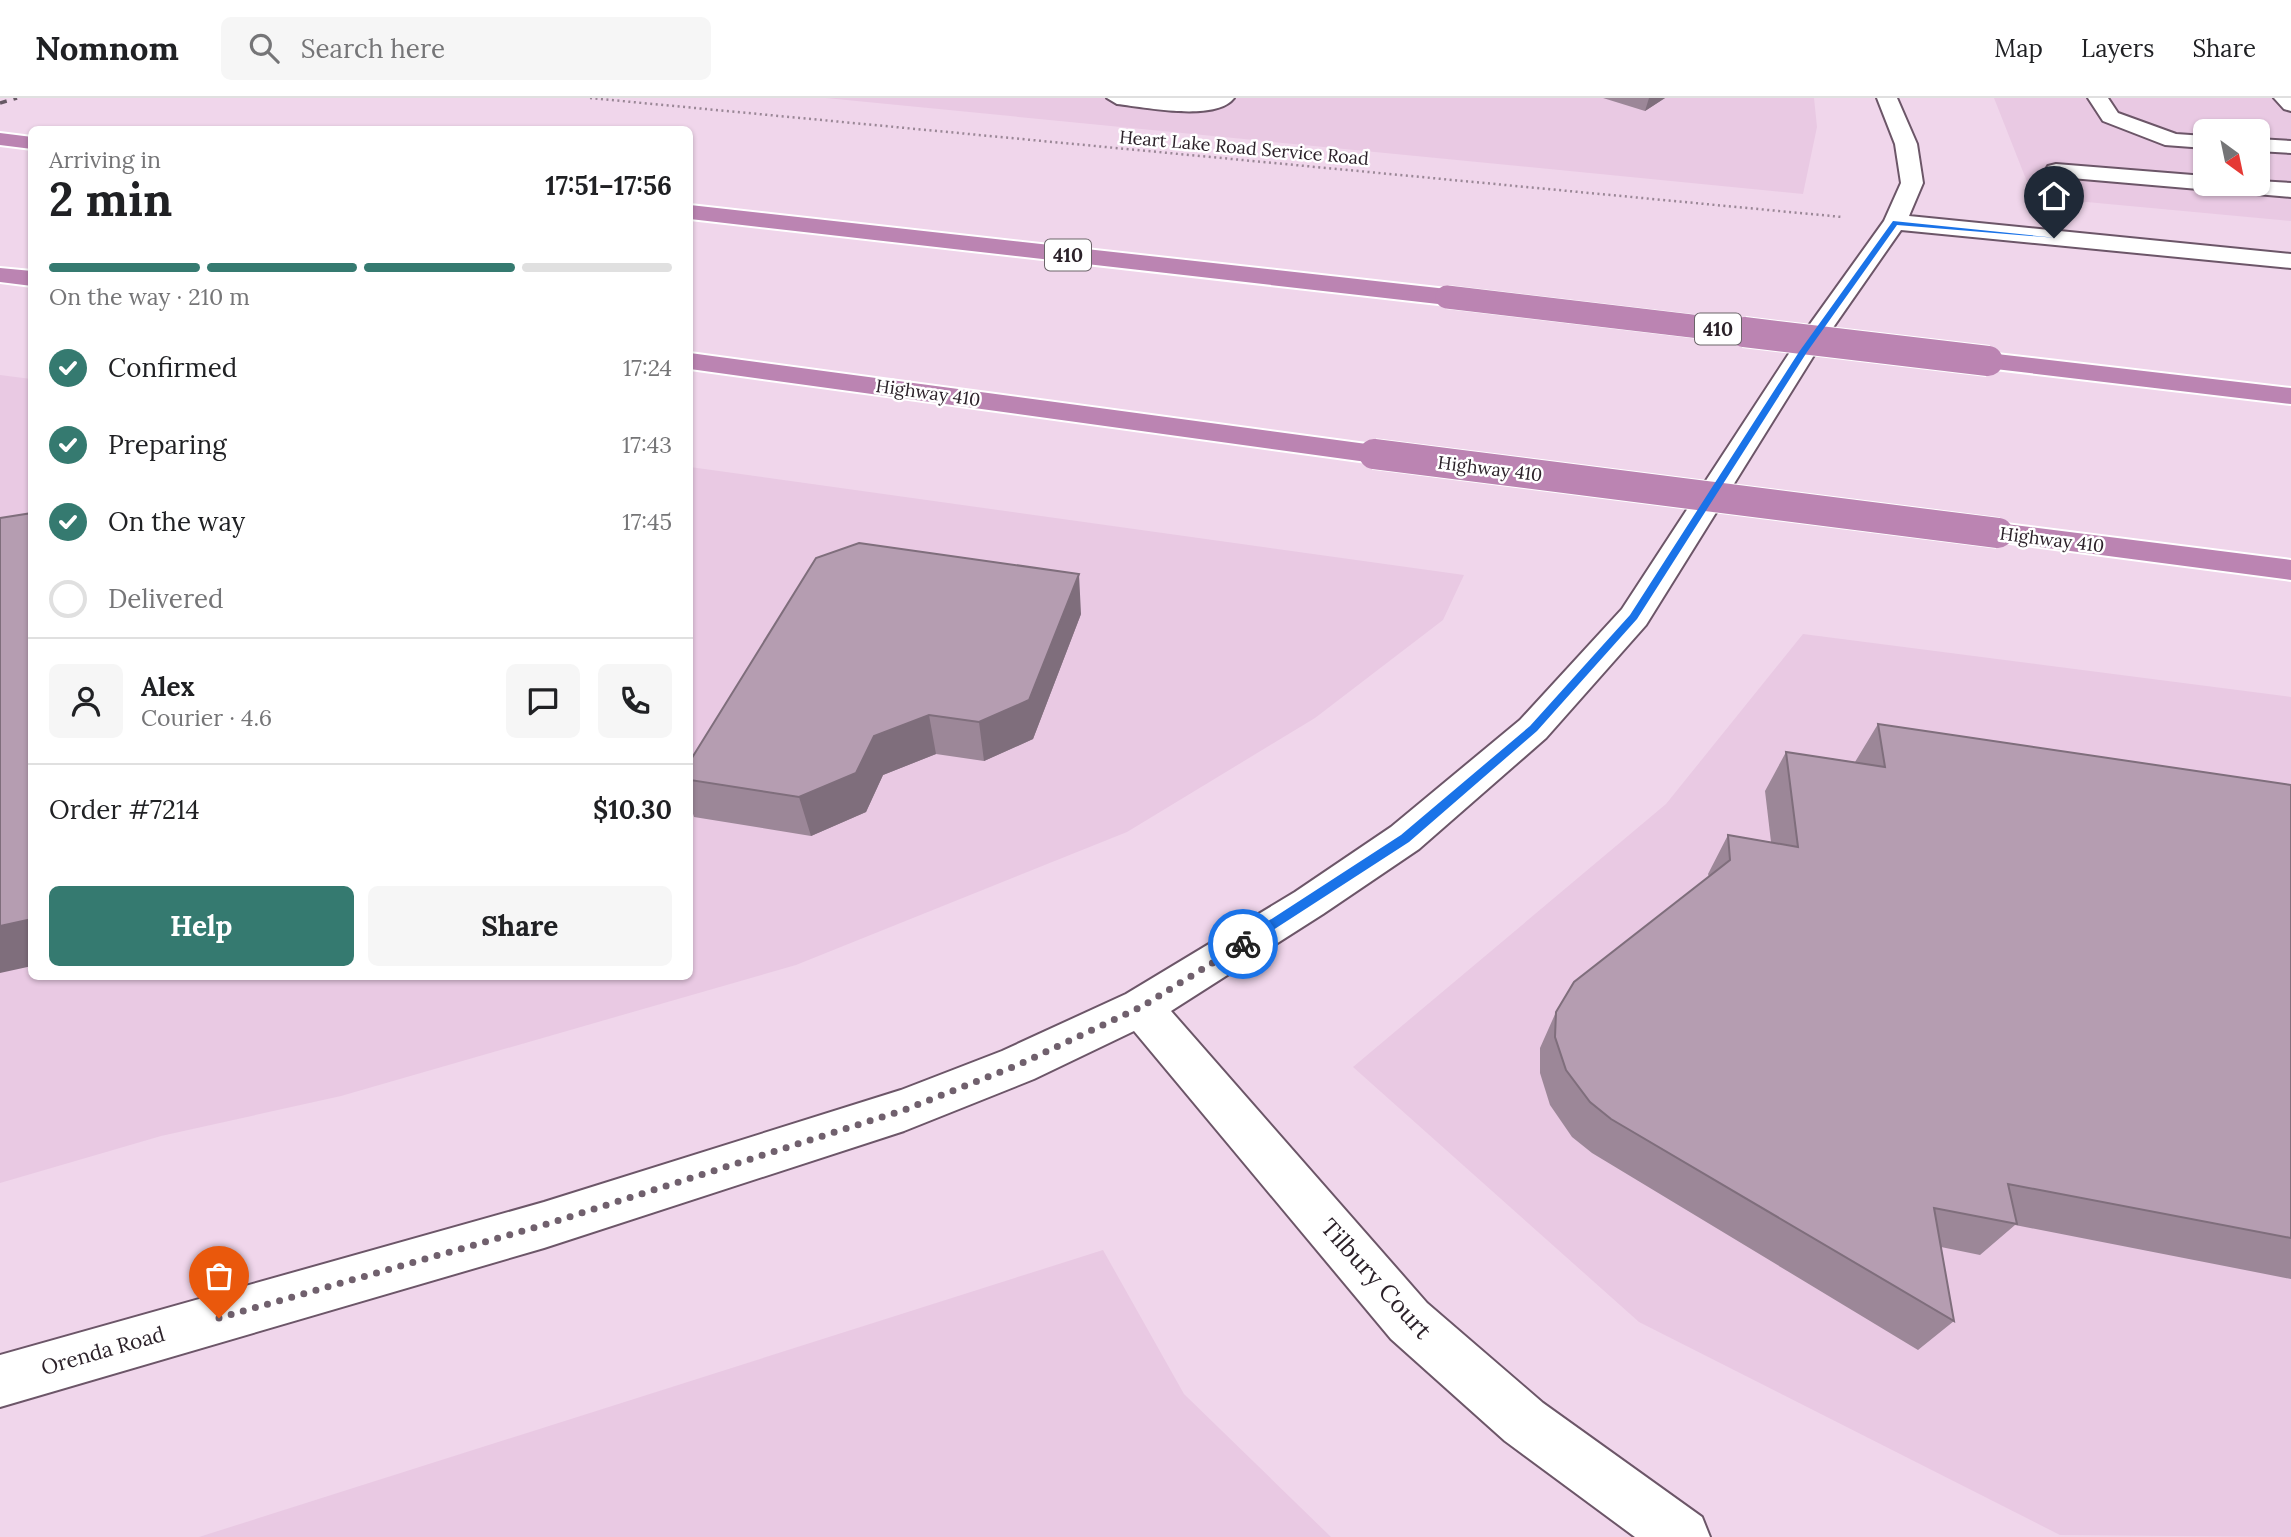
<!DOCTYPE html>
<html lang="en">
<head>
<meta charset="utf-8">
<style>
  :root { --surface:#fff; --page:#f6f6f6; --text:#202124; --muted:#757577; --line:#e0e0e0; --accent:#357a70 }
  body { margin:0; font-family:Lora,serif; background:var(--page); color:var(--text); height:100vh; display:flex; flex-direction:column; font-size:26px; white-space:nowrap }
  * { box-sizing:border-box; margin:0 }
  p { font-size:23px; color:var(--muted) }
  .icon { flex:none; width:38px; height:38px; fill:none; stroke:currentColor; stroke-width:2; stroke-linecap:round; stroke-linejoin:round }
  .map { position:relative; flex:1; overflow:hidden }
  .panel { position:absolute; left:28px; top:28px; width:665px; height:854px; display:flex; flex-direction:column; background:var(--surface); border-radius:10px; box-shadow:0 2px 5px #0004 }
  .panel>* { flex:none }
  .needle { width:46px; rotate:147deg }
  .fabs { position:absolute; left:2193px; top:21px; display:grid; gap:14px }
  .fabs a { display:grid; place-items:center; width:77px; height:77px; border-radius:10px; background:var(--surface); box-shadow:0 2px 5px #0004; font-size:35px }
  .pin { position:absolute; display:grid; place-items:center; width:60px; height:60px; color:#fff; margin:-72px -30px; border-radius:50% 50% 50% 0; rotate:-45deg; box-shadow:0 0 7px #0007 }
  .pin .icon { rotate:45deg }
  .courier { position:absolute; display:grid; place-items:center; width:70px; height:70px; margin:-35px; border:5px solid #1a73e8; border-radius:50%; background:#fff; color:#222; box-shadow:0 2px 9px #0007 }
  .head em { font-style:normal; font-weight:700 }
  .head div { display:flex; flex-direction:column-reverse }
  .head { display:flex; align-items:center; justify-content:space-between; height:119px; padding:0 21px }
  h1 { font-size:46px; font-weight:700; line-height:52px }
  .bar { display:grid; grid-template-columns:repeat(4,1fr); gap:10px 7px; align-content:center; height:84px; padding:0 21px }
  .bar i { height:9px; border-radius:5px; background:var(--line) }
  .bar .current { background:var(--accent) }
  .bar p { grid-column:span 4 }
  .line { display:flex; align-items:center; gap:18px; padding:0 21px; border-top:2px solid var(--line) }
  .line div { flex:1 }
  .round { display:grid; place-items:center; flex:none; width:74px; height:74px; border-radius:10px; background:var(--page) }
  ol { padding:0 21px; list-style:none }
  li { display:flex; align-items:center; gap:21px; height:77px }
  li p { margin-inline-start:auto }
  li .icon { padding:7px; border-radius:50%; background:var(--accent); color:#fff; stroke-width:4 }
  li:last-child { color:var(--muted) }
  li i { width:38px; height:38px; border:4px solid var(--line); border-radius:50% }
  .primary-button { display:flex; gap:14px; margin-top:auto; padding:14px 21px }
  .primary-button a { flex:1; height:80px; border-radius:10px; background:var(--accent); color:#fff; font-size:28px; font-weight:700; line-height:80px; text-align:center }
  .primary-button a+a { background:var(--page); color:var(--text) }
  header { display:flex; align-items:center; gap:42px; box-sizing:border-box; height:98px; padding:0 35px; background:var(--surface); border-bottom:2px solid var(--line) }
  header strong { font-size:33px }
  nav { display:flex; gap:38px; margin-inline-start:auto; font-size:24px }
  .search { width:490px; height:63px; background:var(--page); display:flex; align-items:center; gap:18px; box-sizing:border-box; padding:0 24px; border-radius:10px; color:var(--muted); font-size:26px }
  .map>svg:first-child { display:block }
</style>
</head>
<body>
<header>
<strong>Nomnom</strong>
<div class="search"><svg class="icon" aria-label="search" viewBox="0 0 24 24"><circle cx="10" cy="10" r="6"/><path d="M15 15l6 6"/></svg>Search here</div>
<nav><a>Map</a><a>Layers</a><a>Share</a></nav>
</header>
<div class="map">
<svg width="2291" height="1439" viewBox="0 0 2291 1439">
  <rect width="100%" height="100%" fill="#f0d6eb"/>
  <path fill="#e9c9e3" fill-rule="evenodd" d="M826,0h988l3,29 -14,67z
    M1994,0h297v123l-258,-24zM2205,33h53v53h-53z
    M0,277l31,4 1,597h658v-509l774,108 -21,45 -128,98 -188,114 -331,133 -455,131 -180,40 -161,47z
    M1803,536l488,63v840l-231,-2 -421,-213 -286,-255 313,-263z
    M1103,1152l81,144 147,143h-1132z"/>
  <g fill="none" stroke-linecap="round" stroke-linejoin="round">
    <g stroke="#6c5668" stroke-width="4">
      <path id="minor" d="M1107,0h127c-18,24 -90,9 -117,6z
        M1877,0h20l20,46 6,39 -14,33 382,38v14l-390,-38 -85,122 -170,273 -100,113 -127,111 -96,65 -152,97 256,292 116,100 159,114 8,20h-75l-130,-96 -114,-102 -257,-308 -100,48 -130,52 -360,117 -544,159v-52l544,-153 357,-112 101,-39 124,-57 169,-102 96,-65 129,-107 102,-111 168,-257 94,-131 17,-38 -6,-39z
        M2088,0h20l10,15 58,21 29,2v12l-40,-3 -62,-24z
        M2274,0h17v13l-7,-2z
        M2258,41l33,2v12l-33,-2z
        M2056,66l149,12v8h53v-3l33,2v14l-243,-21 -3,-5 3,-5z"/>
    </g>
    <g stroke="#fff" stroke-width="4">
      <path id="highway" d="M0,35l32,4v12l-32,-4z
        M690,107l757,84 9,3 4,5 -4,5 -9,3 -757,-86z
        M0,170l32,3v15l-32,-4z
        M690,255l684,92 10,3 5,6 -5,6 -10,3 -684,-94z
        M1988,255l303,35v16l-313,-37 -3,-6 3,-6z
        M1998,425l293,37v20l-304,-40 -5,-7 5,-7z"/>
    </g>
    <path stroke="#9a8796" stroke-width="2.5" stroke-dasharray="2 3.5" stroke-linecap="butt" d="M590,0l1252,119"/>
    <use href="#minor" fill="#fff" fill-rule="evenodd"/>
    <use href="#highway" fill="#bb84b2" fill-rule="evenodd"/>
    <path stroke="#675965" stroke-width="3.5" stroke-dasharray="7 7" stroke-linecap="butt" d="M0,5l17,-5"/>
    <g stroke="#fff" stroke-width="24" stroke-linecap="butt">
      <path id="highway-bridge-far1" d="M1447,199l312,37"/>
    </g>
    <g stroke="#fff" stroke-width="32" stroke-linecap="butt">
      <path id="highway-bridge" d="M1744,234l244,29
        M1374,356l624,79"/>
    </g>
    <use href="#highway-bridge-far1" stroke="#bb84b2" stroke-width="23"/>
    <use href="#highway-bridge" stroke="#bb84b2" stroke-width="30"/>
  </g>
  <path fill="#9c8798" d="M1603,0h62l-20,13z
    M1081,516l-48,125 -49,22 -48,-7 -53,21 -17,37 -55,24 -117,-19 -4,-13v-43z
    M1878,626l413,61v494l-276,-54 -35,30 -39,-8 13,74 -36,29 -326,-197 -20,-16 -22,-32 -10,-32v-25l16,-36 153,-135 -1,-3 20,-39 43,7 -6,-51 21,-39 69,10z"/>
  <path fill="#7f6e7c" d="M1649,0h16l-20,13z
    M1079,476l2,40 -48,125 -49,22 -5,-39z
    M929,617l7,39 -53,21 -17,37 -55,24 -12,-39 75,-61z
    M32,821v47l-32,7v-47z"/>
  <path fill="#b59db1" stroke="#7f6e7c" stroke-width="2" d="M32,415v406l-32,7v-408z
    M859,445l220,31 -50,126 -50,22 -50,-7 -55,21 -18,37 -57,24 -109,-17v-19l126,-203z
    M1878,626l413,61v453l-283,-54 9,40 -83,-16 20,113 -343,-202 -21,-17 -24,-32 -11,-33 1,-25 18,-30 156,-122 -2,-25 70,12 -12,-95 99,15z"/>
  <path fill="#1a73e8" d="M1893,123l164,17 -160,-13 -90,127 -170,267 -100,112 -128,111 -162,105h-8v-7l162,-105 129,-109 100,-111 169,-263z"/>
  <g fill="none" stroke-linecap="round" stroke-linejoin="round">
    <path stroke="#70606d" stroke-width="7" stroke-dasharray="0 12.6" d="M219,1220l325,-93 360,-115 114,-45 123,-58 102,-63"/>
  </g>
  <g text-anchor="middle" stroke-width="5" stroke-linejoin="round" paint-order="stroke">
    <g font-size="18" fill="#2b2129" stroke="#fff">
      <text transform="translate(1244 50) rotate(5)" y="6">Heart Lake Road Service Road</text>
      <text transform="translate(928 295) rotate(8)" y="6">Highway 410</text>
      <text transform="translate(1490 371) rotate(7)" y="6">Highway 410</text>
      <text transform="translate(2052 442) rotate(7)" y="6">Highway 410</text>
    </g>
    <g fill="#fff" stroke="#6b6469" stroke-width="2">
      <rect x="1045" y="141.5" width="46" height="31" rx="5"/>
      <rect x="1695" y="215.5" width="46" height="31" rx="5"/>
    </g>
    <g font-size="19" font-weight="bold" fill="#2b2129">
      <text x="1068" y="164">410</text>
      <text x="1718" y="238">410</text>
    </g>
    <g font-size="21" fill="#2b2129" stroke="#fff">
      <text transform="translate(103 1253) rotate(-16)" y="7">Orenda Road</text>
    </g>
    <g font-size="24" fill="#2b2129" stroke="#fff">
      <text transform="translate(1376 1181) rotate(48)" y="8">Tilbury Court</text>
    </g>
  </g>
</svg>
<div class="fabs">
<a><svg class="needle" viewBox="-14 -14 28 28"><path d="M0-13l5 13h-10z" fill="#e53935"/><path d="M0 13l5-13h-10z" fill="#757577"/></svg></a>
</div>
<div class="pin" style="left:219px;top:1220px;background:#ea580c"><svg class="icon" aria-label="bag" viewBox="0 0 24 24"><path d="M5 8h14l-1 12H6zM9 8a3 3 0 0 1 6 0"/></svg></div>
<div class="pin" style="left:2054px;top:140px;background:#1f2937"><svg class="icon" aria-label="home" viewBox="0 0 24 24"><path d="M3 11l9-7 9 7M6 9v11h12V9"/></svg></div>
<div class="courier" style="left:1243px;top:846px"><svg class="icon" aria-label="bike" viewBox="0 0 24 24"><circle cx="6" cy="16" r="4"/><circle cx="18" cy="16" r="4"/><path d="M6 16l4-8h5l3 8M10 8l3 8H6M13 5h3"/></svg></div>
<section class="panel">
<div class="head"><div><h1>2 min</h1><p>Arriving in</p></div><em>17:51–17:56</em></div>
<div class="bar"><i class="current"></i><i class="current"></i><i class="current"></i><i></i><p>On the way · 210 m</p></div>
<ol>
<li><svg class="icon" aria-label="check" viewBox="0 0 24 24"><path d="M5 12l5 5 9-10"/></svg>Confirmed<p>17:24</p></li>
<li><svg class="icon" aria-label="check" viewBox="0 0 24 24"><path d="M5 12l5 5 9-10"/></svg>Preparing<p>17:43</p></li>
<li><svg class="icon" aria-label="check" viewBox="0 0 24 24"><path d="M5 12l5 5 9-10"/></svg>On the way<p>17:45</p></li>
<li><i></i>Delivered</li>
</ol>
<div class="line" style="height:126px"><a class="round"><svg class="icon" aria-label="person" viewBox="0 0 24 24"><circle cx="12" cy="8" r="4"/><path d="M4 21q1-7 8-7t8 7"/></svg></a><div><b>Alex</b><p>Courier · 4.6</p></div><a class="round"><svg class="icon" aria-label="chat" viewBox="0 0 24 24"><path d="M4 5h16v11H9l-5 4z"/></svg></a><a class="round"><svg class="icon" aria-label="phone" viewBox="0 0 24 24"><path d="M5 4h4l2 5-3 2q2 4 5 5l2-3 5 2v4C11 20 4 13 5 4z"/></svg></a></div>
<div class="line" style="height:91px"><div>Order #7214</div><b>$10.30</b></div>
<div class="primary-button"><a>Help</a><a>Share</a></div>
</section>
</div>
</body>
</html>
